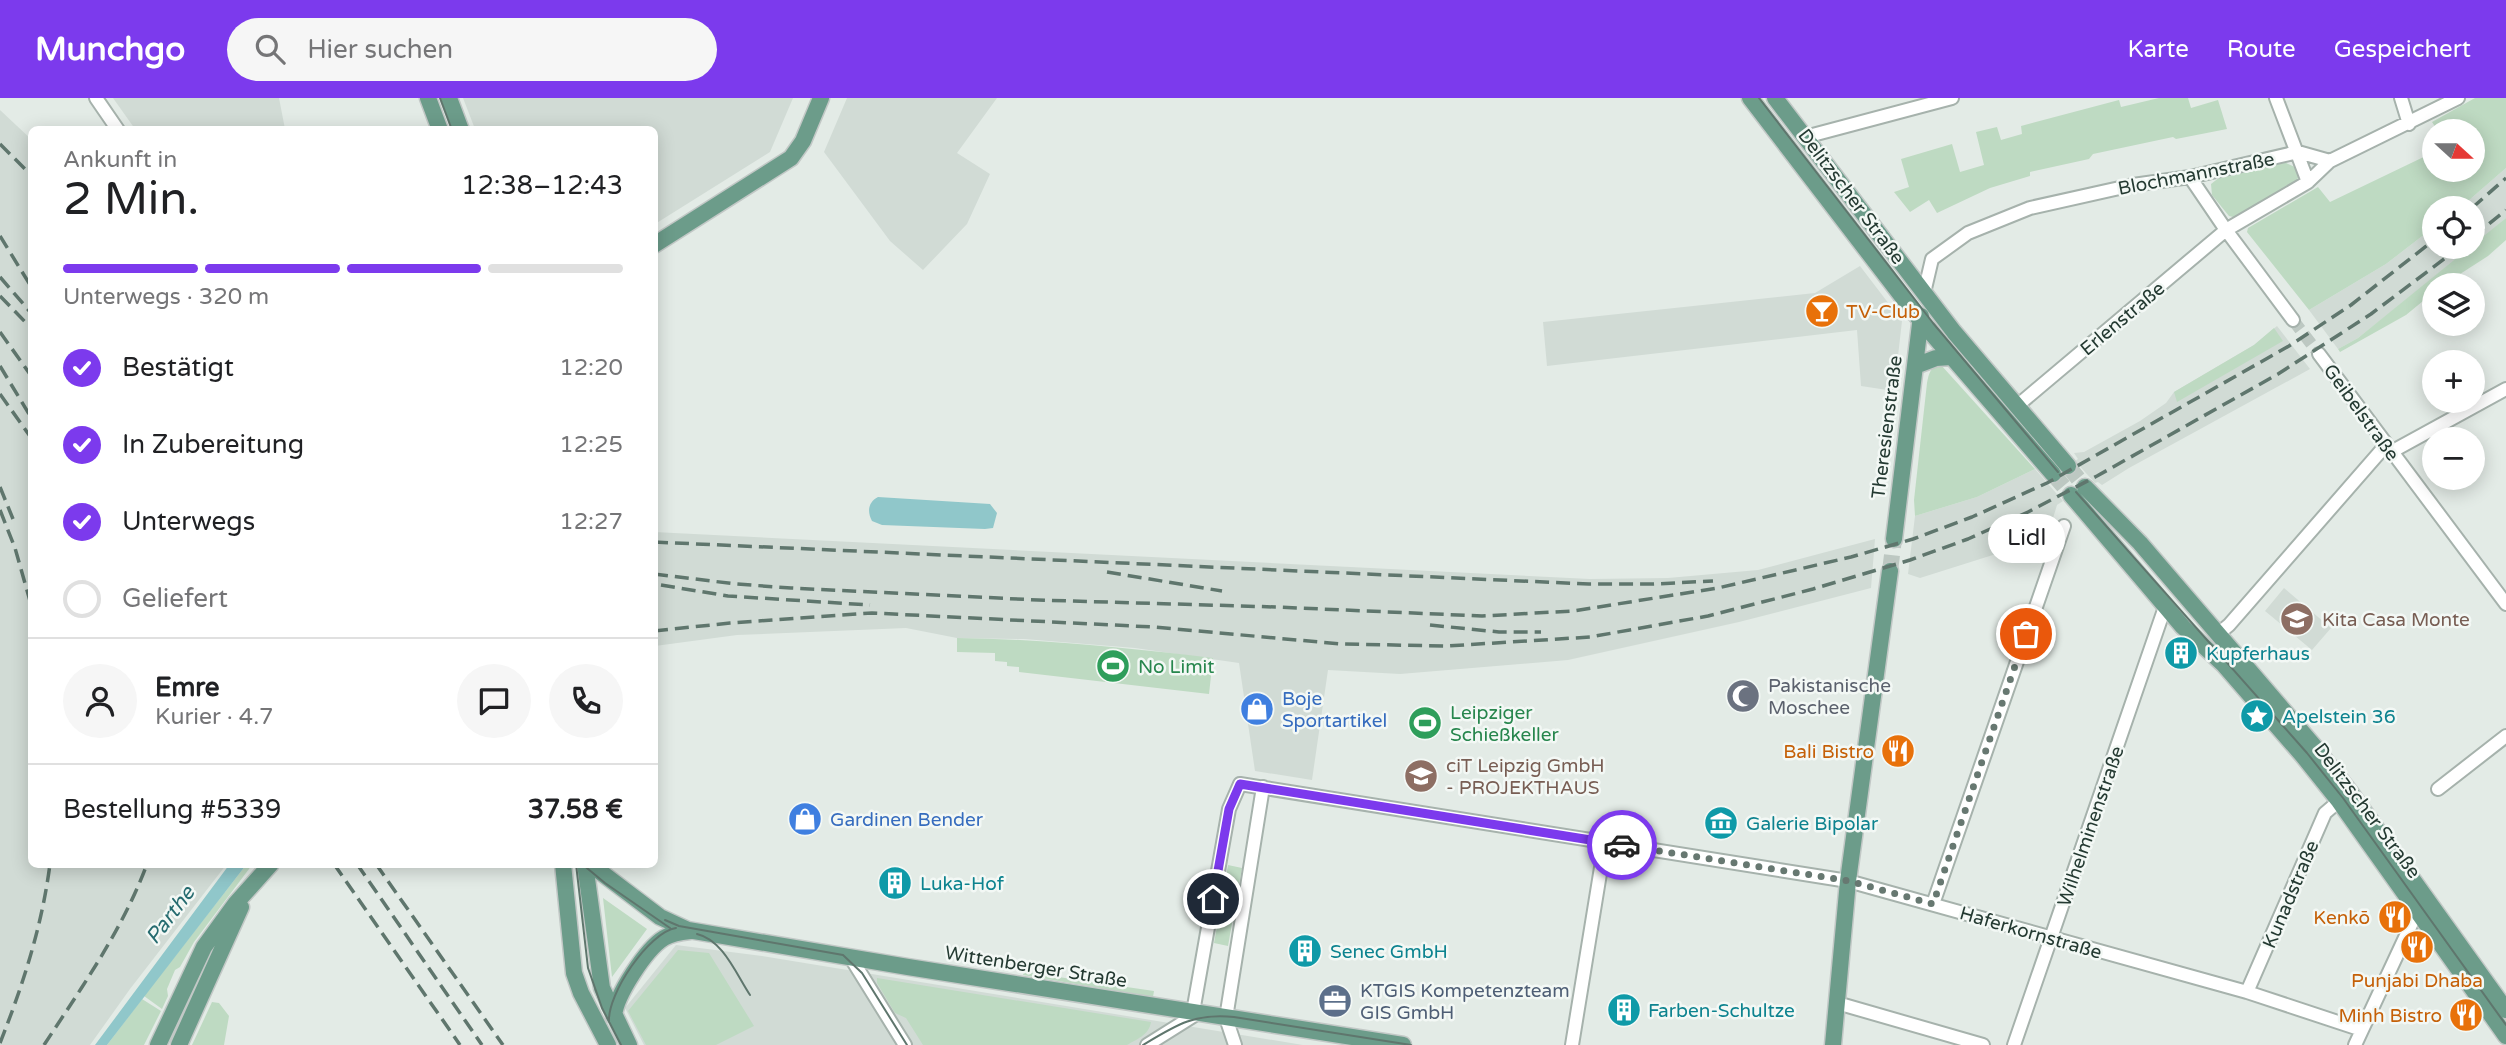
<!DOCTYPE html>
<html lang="de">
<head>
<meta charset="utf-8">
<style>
  :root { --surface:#fff; --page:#f6f6f6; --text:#202124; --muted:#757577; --line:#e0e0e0; --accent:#7c3aed }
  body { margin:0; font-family:"Varela Round",sans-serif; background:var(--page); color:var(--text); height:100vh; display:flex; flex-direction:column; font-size:26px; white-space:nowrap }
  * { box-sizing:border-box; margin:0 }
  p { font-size:23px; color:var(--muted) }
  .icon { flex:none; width:38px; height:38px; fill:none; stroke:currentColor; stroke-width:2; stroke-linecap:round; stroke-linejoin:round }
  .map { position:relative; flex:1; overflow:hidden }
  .side { position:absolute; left:28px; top:28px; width:630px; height:742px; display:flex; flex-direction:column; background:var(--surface); border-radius:10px; box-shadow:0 4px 18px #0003 }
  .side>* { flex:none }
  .needle { width:46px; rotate:111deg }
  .controls { position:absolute; left:2422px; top:21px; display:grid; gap:14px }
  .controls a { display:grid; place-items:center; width:63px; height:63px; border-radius:50%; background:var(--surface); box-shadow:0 4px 18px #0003; font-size:35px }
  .pin { position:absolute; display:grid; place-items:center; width:60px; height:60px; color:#fff; margin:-30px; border:4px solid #fff; border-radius:50%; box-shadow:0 2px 7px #0007 }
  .courier { position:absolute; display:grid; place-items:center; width:70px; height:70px; margin:-35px; border:5px solid #7c3aed; border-radius:50%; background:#fff; color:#222; box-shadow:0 2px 9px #0007 }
  .bubble { position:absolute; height:49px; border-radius:24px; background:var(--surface); box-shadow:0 4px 18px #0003; font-size:23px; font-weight:600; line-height:49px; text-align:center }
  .head em { font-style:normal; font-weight:600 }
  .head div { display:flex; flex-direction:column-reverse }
  .head { display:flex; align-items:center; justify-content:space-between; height:119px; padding:0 35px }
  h1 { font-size:46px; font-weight:600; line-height:52px }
  .bar { display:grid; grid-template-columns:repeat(4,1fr); gap:10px 7px; align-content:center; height:84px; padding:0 35px }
  .bar i { height:9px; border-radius:5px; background:var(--line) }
  .bar .selected { background:var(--accent) }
  .bar p { grid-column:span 4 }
  .line { display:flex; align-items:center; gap:18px; padding:0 35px; border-top:2px solid var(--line) }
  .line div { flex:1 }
  .round { display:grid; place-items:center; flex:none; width:74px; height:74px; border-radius:37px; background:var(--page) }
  ol { padding:0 35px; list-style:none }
  li { display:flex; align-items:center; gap:21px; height:77px }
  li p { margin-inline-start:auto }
  li .icon { padding:7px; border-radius:50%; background:var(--accent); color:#fff; stroke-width:4 }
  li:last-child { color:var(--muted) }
  li i { width:38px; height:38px; border:4px solid var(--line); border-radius:50% }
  header { display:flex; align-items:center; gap:42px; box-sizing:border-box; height:98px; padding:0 35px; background:var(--accent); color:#fff }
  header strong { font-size:33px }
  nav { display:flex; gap:38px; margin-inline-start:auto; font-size:24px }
  .search { width:490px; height:63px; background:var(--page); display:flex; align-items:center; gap:18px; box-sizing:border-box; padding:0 24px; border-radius:38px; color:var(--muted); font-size:26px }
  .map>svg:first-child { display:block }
</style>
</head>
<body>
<header>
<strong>Munchgo</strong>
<div class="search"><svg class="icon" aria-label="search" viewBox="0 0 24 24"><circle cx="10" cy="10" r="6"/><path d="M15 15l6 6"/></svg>Hier suchen</div>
<nav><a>Karte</a><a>Route</a><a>Gespeichert</a></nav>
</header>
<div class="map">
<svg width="2506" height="947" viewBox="0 0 2506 947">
  <rect width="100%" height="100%" fill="#e3ebe6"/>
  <path fill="#d1dbd5" d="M113,0h166l6,31h-150z
    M463,0h330l-23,54 -115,72 -1,-94 -179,-1z
    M847,0h150l-40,55 33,21 -23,50 -44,46 -33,-29 -66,-89z
    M0,12l32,30v724l194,1 -96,124 -40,56h-90z
    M2506,70v50l-32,28 -116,92 -20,11 -29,-39 77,-46 48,-37v20h39v-39h-13z
    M1860,168l42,55 -8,70 -33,-5 -4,-56 -310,36 -4,-44 272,-29z
    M2277,228l33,43 -181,99 -27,17 -4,-3 -3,1 -20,-22 3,-2 -4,-6 10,-1 56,-31 26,-18 8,-11 80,-47z
    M2035,371l28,32 -6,4 -10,33 -127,40 -12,-4 7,-58 62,-19z
    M654,434l936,47 78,-1 90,-8 117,-31 -4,49 -132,34 -171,38 -168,14 -72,-4 -16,110 -57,-9 -16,-108 -104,-15 -111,-9 -67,-1 -51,-10 -169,7 -82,11z
    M2284,490l47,40 -19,22 -47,-39z
    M676,847l86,11 541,89h-659l-19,-37z"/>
  <path fill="#bedac2" d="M2159,0h29l3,10 27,-8 9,29 -51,10 -3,-2 -80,17 -4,5 -59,13v4l-40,12 -53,25 -8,-13 -19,12 -16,-20 15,-5 -8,-28 51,-15 8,28 24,-7 -8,-33 21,-5 4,13 21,-6 -1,-8 98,-26 2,7z
    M2475,0h31v70l-46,40h-26v19l-48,37 -77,46 -62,-78 1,-4 70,-41 12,15 104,-50v18h39v-39h-35l-6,-9z
    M2284,64l13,6 2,5 -2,9 -60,36 -8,-2 -17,-21 -1,-11 9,-7z
    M2506,120v22l-18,16 -45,29h-9v7l-28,23 -66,37 -2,-3 20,-11z
    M2274,230l9,13 -106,61 -3,-10 80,-47z
    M1941,267l94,104 -58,28 -62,19 -1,-16 13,-117c2,-10 3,-16 14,-18z
    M957,540c86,1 171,10 256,20l-4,36 -190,-22v-5l-12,-1v-4l-12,-1v-8l-38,-1z
    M246,767h6l-58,77 -14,25 -5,3 -8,19 1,7 -6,13 -18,-13z
    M1228,767l14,3 -14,78 -14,-3z
    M603,800l44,31 -35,48z
    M678,852l31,3 45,73 -38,19h-70l-18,-34z
    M1024,874l130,19 -1,6 -130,-22z
    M877,880l274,44c-2,13 -14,17 -24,23h-204l-17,-27 -11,-5 -18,-30z
    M142,901l19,12 -17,34h-37z
    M212,904l7,1 10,13 -5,29h-32z"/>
  <path fill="#90c7ca" d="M878,399l112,7 7,9 -4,15 -8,1 -103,-4 -10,-4c-5,-9 -4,-19 6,-24z
    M229,767h17l-139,180h-12z"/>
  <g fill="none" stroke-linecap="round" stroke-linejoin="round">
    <path stroke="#bdc8c2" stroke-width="12" stroke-dasharray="12 6" stroke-linecap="butt" d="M2293,222l26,34"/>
    <path stroke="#bdc8c2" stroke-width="16" stroke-dasharray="16 8" stroke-linecap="butt" d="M2068,368l17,21
      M2053,376l18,21
      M1890,473l4,-32"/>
    <g stroke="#a6b2ac" stroke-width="16">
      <path id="minor" d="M96,0l22,32
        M2276,0l32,84
        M2401,0l8,26
        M1805,39l147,-39
        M2190,79l36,53 67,90
        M1924,195l8,-34 36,-26 62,-25 103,-23 57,-8 108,-25 32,9
        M2319,256l187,250
        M2017,308l209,-176 82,-48 22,-21 128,-63
        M2391,354l115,-63
        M2218,536l11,-9 157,-180
        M2438,691l68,-53
        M1933,806l131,-378
        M851,860l54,87
        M2247,894l78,-179 14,-12
        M1837,905l146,42
        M1193,914l36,-203 11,-25 608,97 399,111 115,38
        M1147,947l51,-32
        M1235,947l-9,-27 37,-231
        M1572,947l33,-202
        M2014,947l151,-438
        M2355,947l62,-133"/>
    </g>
    <g stroke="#c2c8c6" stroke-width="19">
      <path id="major" d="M428,0l12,32
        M449,0l12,32
        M1750,0l170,222 133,154
        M1775,0l179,234 114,134
        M654,147l137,-87 12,-17 18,-43
        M1915,268l21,-8 15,-1
        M2085,389l55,56 174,203 36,46 156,218
        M2071,397l112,132 41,38 79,91 36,45 167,235
        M1894,441l27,-223
        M563,766l11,109 7,20 27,52
        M585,766l17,124 27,57
        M590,766l70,53 28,13 220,37 495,78
        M614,918c2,-21 32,-67 50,-78 8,-5 17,-6 26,-7
        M158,947l46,-98 32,-44 35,-39
        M179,947l62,-138
        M1833,947l15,-164 42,-310"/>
    </g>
    <use href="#minor" stroke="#fff" stroke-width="12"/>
    <use href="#major" stroke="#6c9c8a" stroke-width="16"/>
    <path stroke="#5f766d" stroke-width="2" d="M440,0l12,32
      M1759,0l174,225 125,149
      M2076,394l231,261 36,45 163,227
      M576,766l12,104 14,40 19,37
      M582,766l23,19 65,45
      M665,822l14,6 164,29 19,18 45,72
      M697,836c26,6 39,40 53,61
      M609,924c-2,-28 40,-90 67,-94
      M1143,947c33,-20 51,-32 91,-28l177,28"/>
    <path stroke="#5f766d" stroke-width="3.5" stroke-dasharray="14 7" stroke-linecap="butt" d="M0,46l32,32
      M2472,110l34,-30
      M0,138l32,52
      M2473,139l33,-27
      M0,179l32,37
      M0,198l32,33
      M0,234l32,45
      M0,268l32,53
      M0,296l32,45
      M0,389l13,32
      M0,412l15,38 17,60
      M654,444l935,42h65l59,-3
      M1107,474l115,19
      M654,476l82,10 55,4 247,12 238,7 206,9 91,-5 145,-23 133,-31 62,-18 59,-22 75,-34 242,-137 62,-41 83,-65
      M661,487l67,11 142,9
      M1430,527l69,7h42
      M654,533l76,-8 142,-10 281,14 189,17 105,2 143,-9 118,-21 105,-27 97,-29 58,-21 60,-27 69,-36 181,-102 93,-60 89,-67
      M334,766l126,181
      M357,766l125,181
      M376,766l127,181
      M0,945c23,-58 42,-117 50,-179
      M44,947c38,-58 79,-116 103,-181"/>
  </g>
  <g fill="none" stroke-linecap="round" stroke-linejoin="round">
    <path stroke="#677871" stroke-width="7" stroke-dasharray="0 12.6" d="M1622,747l227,36 84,23 93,-270"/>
    <path stroke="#7c3aed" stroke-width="9" d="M1213,801l16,-90 11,-25 382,61"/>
  </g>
  <defs>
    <g id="bar-disc" transform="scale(1.75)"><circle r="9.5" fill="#e8710a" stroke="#f3f8f5"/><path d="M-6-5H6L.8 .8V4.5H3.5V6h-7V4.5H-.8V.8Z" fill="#fff"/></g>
    <g id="school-disc" transform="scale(1.75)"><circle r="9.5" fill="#8d6e63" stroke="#f3f8f5"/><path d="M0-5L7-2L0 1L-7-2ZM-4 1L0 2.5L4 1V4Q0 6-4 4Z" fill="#fff"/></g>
    <g id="building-disc" transform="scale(1.75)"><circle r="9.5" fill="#0f9aa8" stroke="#f3f8f5"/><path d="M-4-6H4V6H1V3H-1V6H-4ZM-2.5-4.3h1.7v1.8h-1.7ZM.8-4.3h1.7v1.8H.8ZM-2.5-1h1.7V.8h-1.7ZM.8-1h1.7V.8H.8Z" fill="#fff"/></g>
    <g id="stadium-disc" transform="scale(1.75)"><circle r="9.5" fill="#2e9e5b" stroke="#f3f8f5"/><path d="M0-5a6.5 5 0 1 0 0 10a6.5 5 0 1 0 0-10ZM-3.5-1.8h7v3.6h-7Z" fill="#fff"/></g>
    <g id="mosque-disc" transform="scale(1.75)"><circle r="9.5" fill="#6b7280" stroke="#f3f8f5"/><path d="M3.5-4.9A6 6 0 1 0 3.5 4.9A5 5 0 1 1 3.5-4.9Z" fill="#fff"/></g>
    <g id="shop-disc" transform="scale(1.75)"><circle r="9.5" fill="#3f7fe0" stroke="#f3f8f5"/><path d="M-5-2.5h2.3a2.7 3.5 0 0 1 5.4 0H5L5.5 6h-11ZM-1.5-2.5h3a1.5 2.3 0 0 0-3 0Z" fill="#fff"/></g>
    <g id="sight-disc" transform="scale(1.75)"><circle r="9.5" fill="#0f9aa8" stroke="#f3f8f5"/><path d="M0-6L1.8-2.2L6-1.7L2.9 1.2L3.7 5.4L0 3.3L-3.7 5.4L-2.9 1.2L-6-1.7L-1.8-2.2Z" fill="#fff"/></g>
    <g id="restaurant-disc" transform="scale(1.75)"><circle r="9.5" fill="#e8710a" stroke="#f3f8f5"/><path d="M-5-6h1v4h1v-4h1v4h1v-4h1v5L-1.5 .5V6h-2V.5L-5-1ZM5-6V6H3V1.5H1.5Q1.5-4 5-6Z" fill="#fff"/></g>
    <g id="museum-disc" transform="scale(1.75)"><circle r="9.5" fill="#0f9aa8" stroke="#f3f8f5"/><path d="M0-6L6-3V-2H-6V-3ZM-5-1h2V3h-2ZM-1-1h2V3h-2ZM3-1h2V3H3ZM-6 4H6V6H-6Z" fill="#fff"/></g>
    <g id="office-disc" transform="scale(1.75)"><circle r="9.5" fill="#5c6f8a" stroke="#f3f8f5"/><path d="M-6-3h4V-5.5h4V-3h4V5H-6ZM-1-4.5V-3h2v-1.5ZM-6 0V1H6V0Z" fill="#fff"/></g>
  </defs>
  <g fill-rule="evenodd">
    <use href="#bar-disc" x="1822" y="213"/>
    <use href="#school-disc" x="2297" y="521"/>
    <use href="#building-disc" x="2181" y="555"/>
    <use href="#stadium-disc" x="1113" y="568"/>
    <use href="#mosque-disc" x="1743" y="598"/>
    <use href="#shop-disc" x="1257" y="611"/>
    <use href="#sight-disc" x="2257" y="618"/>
    <use href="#stadium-disc" x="1425" y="625"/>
    <use href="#restaurant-disc" x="1898" y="653"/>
    <use href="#school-disc" x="1421" y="678"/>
    <use href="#shop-disc" x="805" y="721"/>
    <use href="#museum-disc" x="1721" y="725"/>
    <use href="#building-disc" x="895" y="785"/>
    <use href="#restaurant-disc" x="2395" y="819"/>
    <use href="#restaurant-disc" x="2417" y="849"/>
    <use href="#building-disc" x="1305" y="853"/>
    <use href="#office-disc" x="1335" y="903"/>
    <use href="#building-disc" x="1624" y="912"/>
    <use href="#restaurant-disc" x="2466" y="917"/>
  </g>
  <g text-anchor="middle" stroke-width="5" stroke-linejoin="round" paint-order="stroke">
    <g font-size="19" fill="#243a32" stroke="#f3f8f5">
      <text transform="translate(2196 75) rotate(-11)" y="7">Blochmannstraße</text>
      <text transform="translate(1852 98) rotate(53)" y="7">Delitzscher Straße</text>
      <text transform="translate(2122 220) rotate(-40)" y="7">Erlenstraße</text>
      <text transform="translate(2362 314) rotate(54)" y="7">Geibelstraße</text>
      <text transform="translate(1886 329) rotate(-83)" y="7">Theresienstraße</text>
      <text transform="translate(2368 712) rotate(53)" y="7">Delitzscher Straße</text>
      <text transform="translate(2090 728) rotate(-71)" y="7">Wilhelminenstraße</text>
      <text transform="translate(2290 796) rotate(-67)" y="7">Kunadstraße</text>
      <text transform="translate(2031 834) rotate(16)" y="7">Haferkornstraße</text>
      <text transform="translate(1036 868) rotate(9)" y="7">Wittenberger Straße</text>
    </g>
    <g font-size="19" fill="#c56008" stroke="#f3f8f5" text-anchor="end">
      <text x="1846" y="220" text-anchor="start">TV-Club</text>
      <text x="1874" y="660">Bali Bistro</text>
      <text x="2370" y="826">Kenkō</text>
      <text x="2417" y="889" text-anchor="middle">Punjabi Dhaba</text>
      <text x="2442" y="924">Minh Bistro</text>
    </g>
    <g font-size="19" fill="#785e54" stroke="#f3f8f5" text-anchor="start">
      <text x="2322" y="528">Kita Casa Monte</text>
      <text x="1446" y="674">ciT Leipzig GmbH<tspan x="1446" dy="22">- PROJEKTHAUS</tspan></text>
    </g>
    <g font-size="19" fill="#0d838f" stroke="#f3f8f5" text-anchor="start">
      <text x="2206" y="562">Kupferhaus</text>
      <text x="2282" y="625">Apelstein 36</text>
      <text x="1746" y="732">Galerie Bipolar</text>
      <text x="920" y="792">Luka-Hof</text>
      <text x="1330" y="860">Senec GmbH</text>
      <text x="1648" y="919">Farben-Schultze</text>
    </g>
    <g font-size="19" fill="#27864d" stroke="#f3f8f5" text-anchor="start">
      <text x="1138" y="575">No Limit</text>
      <text x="1450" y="621">Leipziger<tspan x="1450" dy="22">Schießkeller</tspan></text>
    </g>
    <g font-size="19" fill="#5b616d" stroke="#f3f8f5" text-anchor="start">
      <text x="1768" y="594">Pakistanische<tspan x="1768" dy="22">Moschee</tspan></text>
    </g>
    <g font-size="19" fill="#366cbe" stroke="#f3f8f5" text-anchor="start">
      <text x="1282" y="607">Boje<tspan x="1282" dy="22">Sportartikel</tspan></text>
      <text x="830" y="728">Gardinen Bender</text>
    </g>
    <g font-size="19" fill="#4e5e75" stroke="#f3f8f5" text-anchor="start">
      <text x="1360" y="899">KTGIS Kompetenzteam<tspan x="1360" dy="22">GIS GmbH</tspan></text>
    </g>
    <g font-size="21" font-style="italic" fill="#256b6f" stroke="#f3f8f5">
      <text transform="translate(170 817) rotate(-53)" y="7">Parthe</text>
    </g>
  </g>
</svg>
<div class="controls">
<a><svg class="needle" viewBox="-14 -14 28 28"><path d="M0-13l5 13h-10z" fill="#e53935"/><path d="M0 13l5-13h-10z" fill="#757577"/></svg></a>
<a><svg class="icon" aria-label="locate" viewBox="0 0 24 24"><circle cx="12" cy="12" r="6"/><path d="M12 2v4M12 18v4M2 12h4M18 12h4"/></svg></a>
<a><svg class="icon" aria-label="layers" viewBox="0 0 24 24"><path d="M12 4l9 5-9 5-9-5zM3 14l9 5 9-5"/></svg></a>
<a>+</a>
<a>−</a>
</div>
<div class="pin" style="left:2026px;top:536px;background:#ea580c"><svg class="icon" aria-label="bag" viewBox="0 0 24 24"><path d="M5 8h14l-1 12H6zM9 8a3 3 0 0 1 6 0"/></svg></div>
<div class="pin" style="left:1213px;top:801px;background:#1f2937"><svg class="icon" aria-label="home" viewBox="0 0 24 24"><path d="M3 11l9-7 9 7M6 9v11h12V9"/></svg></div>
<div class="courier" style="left:1622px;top:747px"><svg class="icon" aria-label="car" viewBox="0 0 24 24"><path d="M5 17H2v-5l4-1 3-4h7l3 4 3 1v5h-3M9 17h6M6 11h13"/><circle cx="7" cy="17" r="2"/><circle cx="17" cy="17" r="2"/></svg></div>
<div class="bubble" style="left:1988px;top:416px;width:77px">Lidl</div>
<section class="side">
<div class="head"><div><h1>2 Min.</h1><p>Ankunft in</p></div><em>12:38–12:43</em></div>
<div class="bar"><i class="selected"></i><i class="selected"></i><i class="selected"></i><i></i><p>Unterwegs · 320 m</p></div>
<ol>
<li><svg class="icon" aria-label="check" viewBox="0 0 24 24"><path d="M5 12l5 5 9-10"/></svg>Bestätigt<p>12:20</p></li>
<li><svg class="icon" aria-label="check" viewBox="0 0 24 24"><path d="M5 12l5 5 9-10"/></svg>In Zubereitung<p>12:25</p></li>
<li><svg class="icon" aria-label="check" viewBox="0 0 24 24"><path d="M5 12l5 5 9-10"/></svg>Unterwegs<p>12:27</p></li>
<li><i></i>Geliefert</li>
</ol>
<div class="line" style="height:126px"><a class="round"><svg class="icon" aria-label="person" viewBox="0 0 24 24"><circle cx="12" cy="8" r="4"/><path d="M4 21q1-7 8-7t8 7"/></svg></a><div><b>Emre</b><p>Kurier · 4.7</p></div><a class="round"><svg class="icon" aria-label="chat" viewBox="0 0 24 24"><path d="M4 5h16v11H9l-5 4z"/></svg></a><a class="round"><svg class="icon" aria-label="phone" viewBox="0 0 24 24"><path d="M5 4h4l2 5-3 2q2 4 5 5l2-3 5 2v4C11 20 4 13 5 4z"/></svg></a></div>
<div class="line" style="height:91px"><div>Bestellung #5339</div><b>37.58 €</b></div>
</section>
</div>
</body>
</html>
